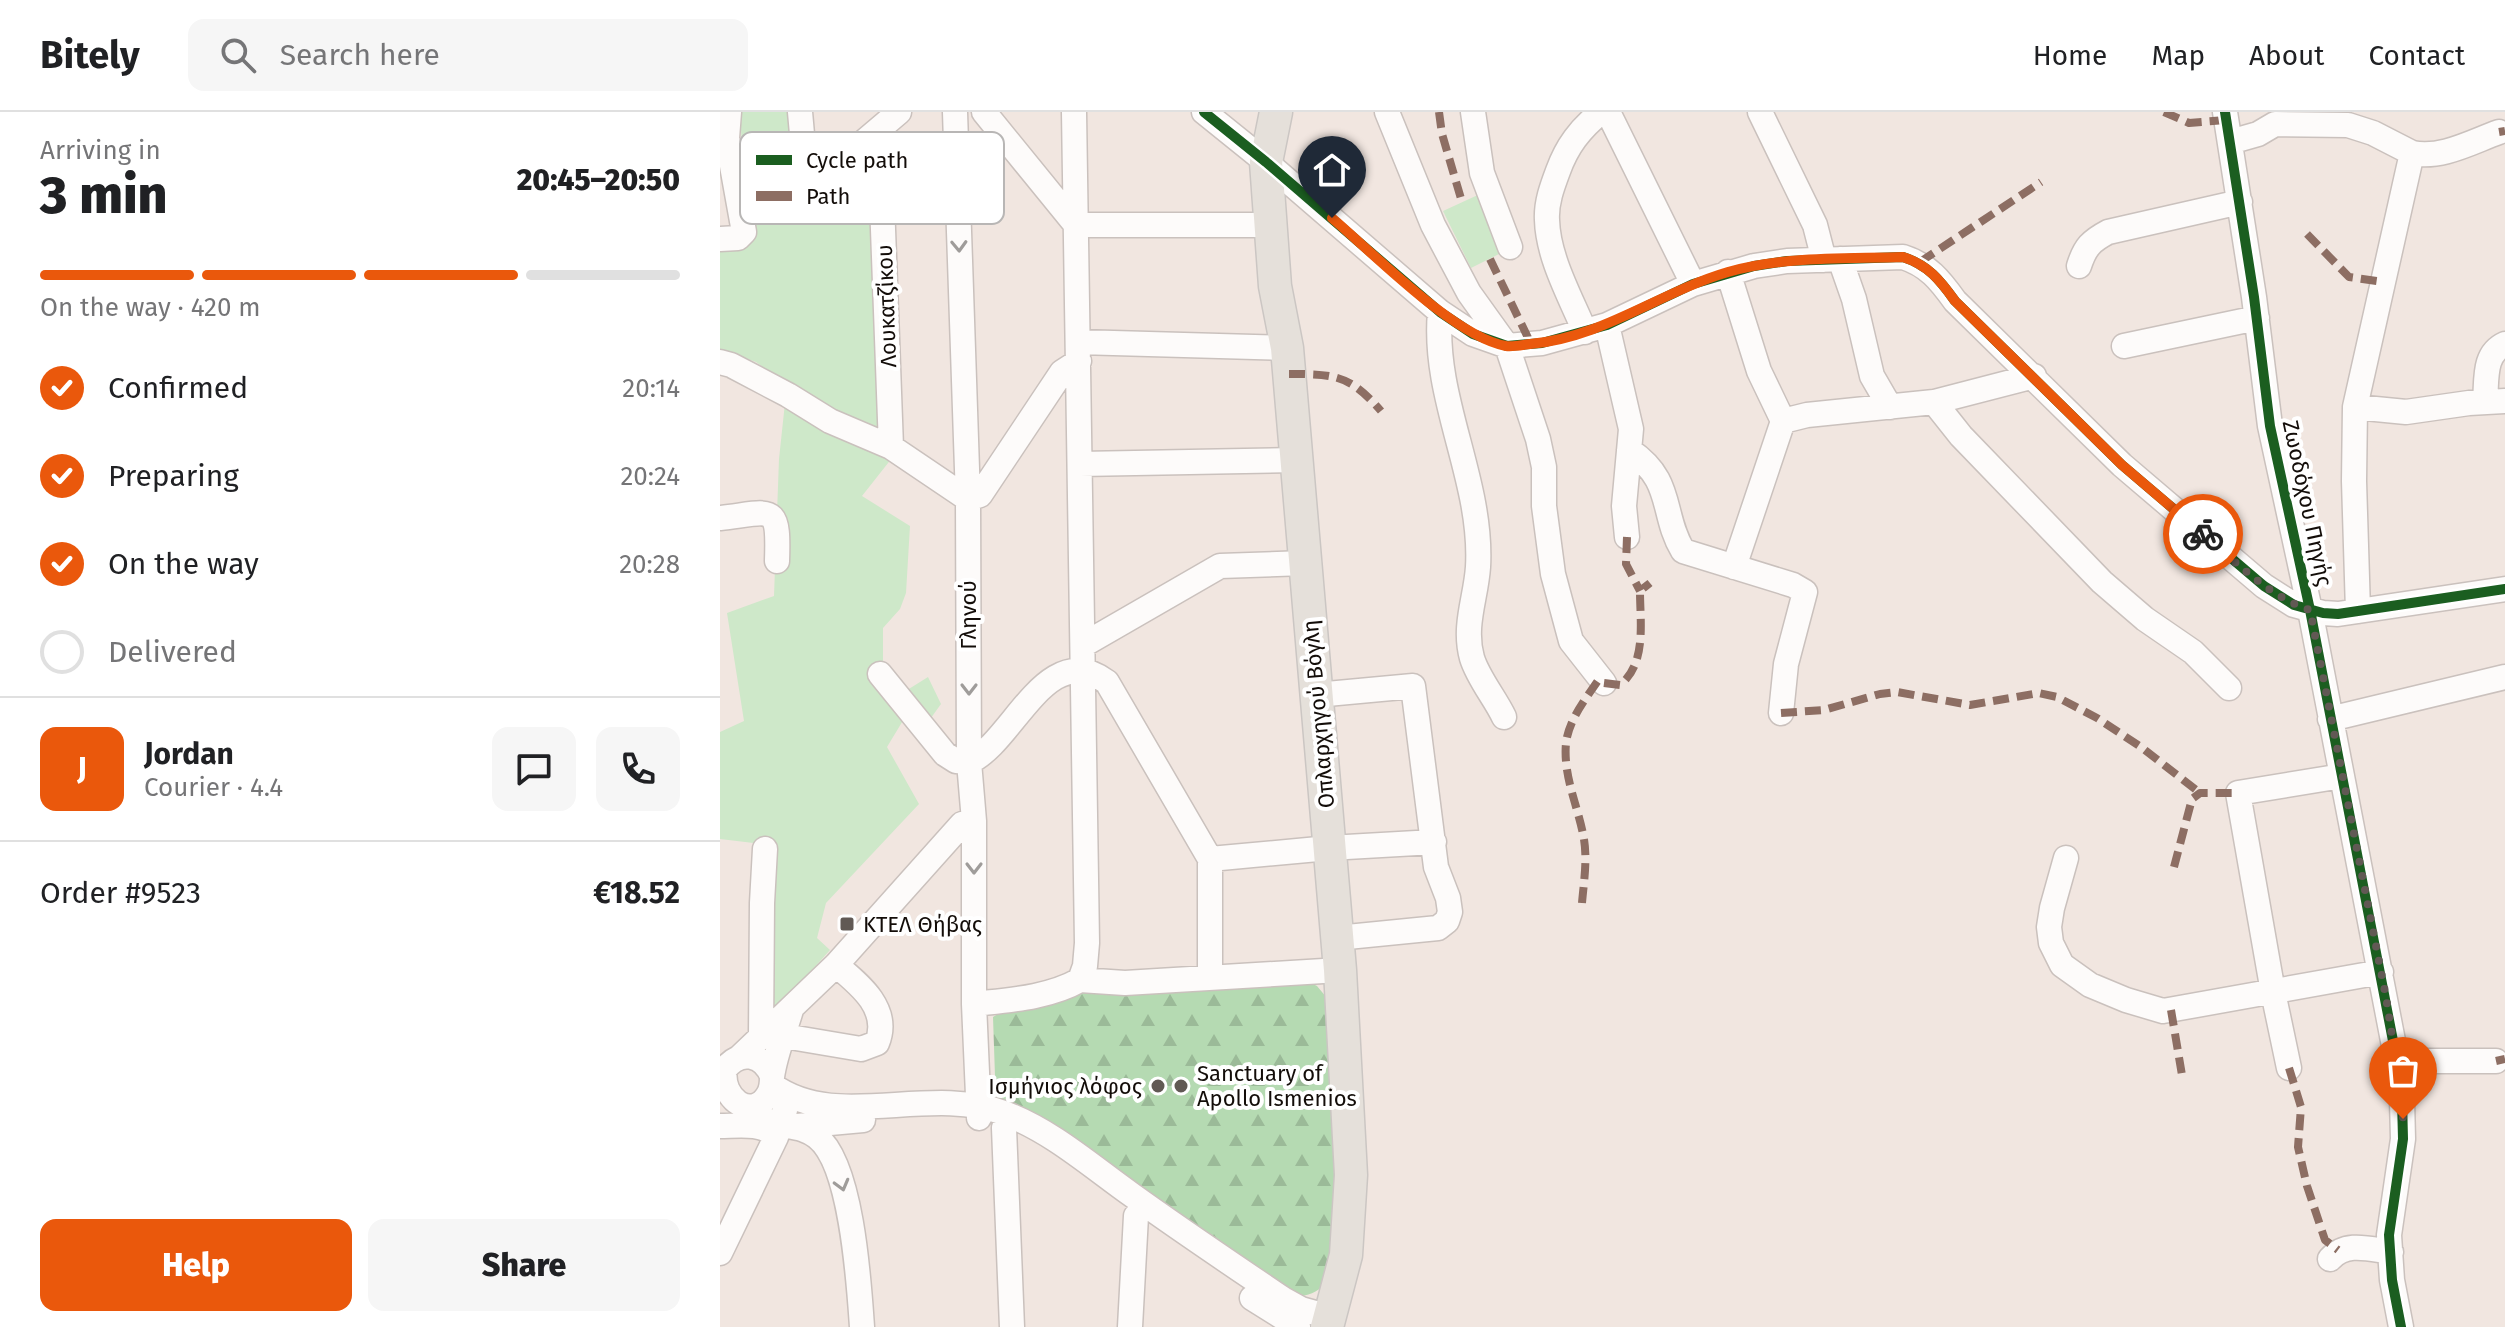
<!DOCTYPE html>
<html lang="en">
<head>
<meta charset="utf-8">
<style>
  :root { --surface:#fff; --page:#f6f6f6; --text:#202124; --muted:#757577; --line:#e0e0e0; --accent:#ea580c }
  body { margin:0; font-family:"Fira Sans",sans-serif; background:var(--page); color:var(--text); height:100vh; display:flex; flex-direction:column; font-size:30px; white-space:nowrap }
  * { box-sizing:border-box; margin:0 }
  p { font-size:26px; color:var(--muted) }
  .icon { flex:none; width:44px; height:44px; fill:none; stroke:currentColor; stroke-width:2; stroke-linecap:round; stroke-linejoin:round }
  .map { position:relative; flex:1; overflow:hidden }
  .side { display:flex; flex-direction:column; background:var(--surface); width:720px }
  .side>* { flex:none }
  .pin { position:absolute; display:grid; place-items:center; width:68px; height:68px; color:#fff; margin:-82px -34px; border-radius:50% 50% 50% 0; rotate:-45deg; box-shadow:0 0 8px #0007 }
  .pin .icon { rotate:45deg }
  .courier { position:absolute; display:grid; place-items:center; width:80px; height:80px; margin:-40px; border:6px solid #ea580c; border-radius:50%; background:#fff; color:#222; box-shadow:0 2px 10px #0007 }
  .head em { font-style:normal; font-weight:800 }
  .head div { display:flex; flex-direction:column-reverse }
  .head { display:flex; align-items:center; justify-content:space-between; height:136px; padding:0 40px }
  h1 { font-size:52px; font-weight:800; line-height:60px }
  .bar { display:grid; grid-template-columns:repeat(4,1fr); gap:12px 8px; align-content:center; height:96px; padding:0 40px }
  .bar i { height:10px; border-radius:6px; background:var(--line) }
  .bar .active { background:var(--accent) }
  .bar p { grid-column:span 4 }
  .line { display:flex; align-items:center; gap:20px; padding:0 40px; border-top:2px solid var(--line) }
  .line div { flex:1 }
  .round { display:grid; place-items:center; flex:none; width:84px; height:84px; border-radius:16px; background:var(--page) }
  ol { padding:0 40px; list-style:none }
  li { display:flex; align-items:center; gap:24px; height:88px }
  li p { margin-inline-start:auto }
  li .icon { padding:8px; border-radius:50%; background:var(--accent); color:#fff; stroke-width:4 }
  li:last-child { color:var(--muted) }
  li i { width:44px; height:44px; border:4px solid var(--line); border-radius:50% }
  .button { display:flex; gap:16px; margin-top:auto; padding:16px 40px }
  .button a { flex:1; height:92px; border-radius:16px; background:var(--accent); color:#fff; font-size:32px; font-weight:800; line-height:92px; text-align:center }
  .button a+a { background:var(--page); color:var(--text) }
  header { display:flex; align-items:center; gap:48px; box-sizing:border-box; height:112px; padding:0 40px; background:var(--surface); border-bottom:2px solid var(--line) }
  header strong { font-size:38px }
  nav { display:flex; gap:44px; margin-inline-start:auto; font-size:28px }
  .search { width:560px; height:72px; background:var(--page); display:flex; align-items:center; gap:20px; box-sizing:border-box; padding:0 28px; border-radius:16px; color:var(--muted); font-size:30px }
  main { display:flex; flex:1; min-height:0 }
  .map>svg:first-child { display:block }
</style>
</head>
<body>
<header>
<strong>Bitely</strong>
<div class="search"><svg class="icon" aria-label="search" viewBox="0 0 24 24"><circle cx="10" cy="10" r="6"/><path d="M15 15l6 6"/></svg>Search here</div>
<nav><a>Home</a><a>Map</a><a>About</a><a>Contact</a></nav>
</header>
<main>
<section class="side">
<div class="head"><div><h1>3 min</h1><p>Arriving in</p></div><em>20:45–20:50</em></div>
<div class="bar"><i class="active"></i><i class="active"></i><i class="active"></i><i></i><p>On the way · 420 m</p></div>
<ol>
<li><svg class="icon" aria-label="check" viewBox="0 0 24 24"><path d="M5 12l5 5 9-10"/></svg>Confirmed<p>20:14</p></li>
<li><svg class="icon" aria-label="check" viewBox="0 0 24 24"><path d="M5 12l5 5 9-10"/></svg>Preparing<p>20:24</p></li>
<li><svg class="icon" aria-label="check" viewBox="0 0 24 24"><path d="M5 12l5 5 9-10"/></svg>On the way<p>20:28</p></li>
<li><i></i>Delivered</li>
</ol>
<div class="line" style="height:144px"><b class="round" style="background:var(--accent);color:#fff">J</b><div><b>Jordan</b><p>Courier · 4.4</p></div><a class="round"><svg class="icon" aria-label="chat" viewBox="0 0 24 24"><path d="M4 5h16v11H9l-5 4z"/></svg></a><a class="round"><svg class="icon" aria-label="phone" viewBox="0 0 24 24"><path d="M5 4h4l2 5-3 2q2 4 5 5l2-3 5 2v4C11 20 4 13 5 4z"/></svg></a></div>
<div class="line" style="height:104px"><div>Order #9523</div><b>€18.52</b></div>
<div class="button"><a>Help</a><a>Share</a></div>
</section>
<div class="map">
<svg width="1785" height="1215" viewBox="0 0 1785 1215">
  <defs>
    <pattern id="forest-firs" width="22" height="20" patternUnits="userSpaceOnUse" patternTransform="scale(2)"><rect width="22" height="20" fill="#b5dab2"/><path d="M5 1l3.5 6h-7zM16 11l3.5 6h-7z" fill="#9bba98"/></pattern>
  </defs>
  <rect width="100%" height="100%" fill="#f1e6e0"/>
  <path fill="url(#forest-firs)" d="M581,866l16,8 10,12c4,58 27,244 -3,286 -6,9 -17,11 -27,13l-301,-191 -3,-89 13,-8 74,-18z"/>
  <path fill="#cee8c9" d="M20,0h71l4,30 61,59 16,257 -30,38 48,30 -4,67 -6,16 -17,19v35l21,29 24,-15 13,27 -18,25 -13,-20 -23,38 32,57 -93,99 -9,35 13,12 -43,48 -21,16 5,-169 -51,-6v-107l24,-11 -17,-108 47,-17 5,-137 8,-75 -31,-22 -36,-13v-108l27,-1z
    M760,82l27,56 -36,18 -28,-57z"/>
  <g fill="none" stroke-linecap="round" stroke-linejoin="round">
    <g stroke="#cac1bd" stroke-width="27">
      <path id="minor" d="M80,0l2,22 3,7 38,12 39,49 9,245
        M235,0l13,387 1,263 5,59v183l5,114
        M264,0l92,113h194
        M484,0l62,50 174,150 33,22 34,12 35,-3 65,-18 86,-41 61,-18 33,-5 116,-4c25,8 37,23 52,44l167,164 142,121 30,19 29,8 15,1 167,-25
        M667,0l46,113 36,68 38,53 31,93 6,28v39l9,68 18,67 33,42
        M753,0l9,61 28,74
        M888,0l85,172
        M1040,0l55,113 9,35
        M1505,0l29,185 16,129 40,184 84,436 8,54 1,39 -14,96 3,45 9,47
        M1510,30l28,-8 17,-10 73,1 25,8 39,20 -57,254 -1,74 4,130
        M1692,41c30,6 59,-11 87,-21
        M126,45l53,-45
        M0,127l18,-1 6,-6 -17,-94 2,-26
        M1120,147l14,40 18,77 18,31
        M1359,154c6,-19 12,-25 29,-34l132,-30
        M1008,160l31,99 24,50
        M720,200c-8,87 43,168 38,255 -2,31 -15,59 -6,91 6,20 23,40 32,59
        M887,213l24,104 -7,77 3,31
        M865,220c-14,-34 -37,-74 -38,-112 -1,-17 5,-33 11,-49 9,-25 22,-42 43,-59
        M358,230l209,6
        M1404,234l133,-28
        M0,250l11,3 57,30 42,26 61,26 77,52
        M1765,289c2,-22 -2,-47 20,-57
        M1214,290l27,34 141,146 43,37 48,33 36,36
        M1635,295l51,5 63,-9 36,-2
        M909,338c46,31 31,62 54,101l110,34 12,7 -19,72 -5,49
        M360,352l216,-4
        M248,387l12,-4 82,-123 17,-11
        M0,406c53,-6 59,-16 57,43
        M1014,455l49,-146 24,-6 127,-13 100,-26
        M363,533l137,-79 85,-3
        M160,562l65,80 11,7 13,1
        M596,583l97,-9 23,181 12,31 2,14 -3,9 -9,7 -101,10
        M1610,607l175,-42
        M249,650c45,-20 77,-125 138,-80l103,177v118
        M1346,746l-14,50 -3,19 2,16 11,22 28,20 36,15 37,11 218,-39
        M490,747l119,-11 105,-6
        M360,868l45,3 215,-13
        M254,892c35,-4 74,-6 106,-24l5,-14 2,-23 -13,-831
        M41,924l1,-133 3,-54
        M64,924l77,13 16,-6c14,-34 -18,-59 -41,-78
        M20,945l96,-92 126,-141 12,-3
        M1676,949h100
        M1569,956l-16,-76 -35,-199 104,-17
        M52,964c-9,-22 -32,-27 -47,-7 -5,30 27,52 43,26 4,-6 4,-12 4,-18 3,-23 13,-46 19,-67
        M52,973c64,47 155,-1 232,28 48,18 87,53 128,82 50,36 101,70 151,104l18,10 29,8
        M25,994c8,6 16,13 26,16 17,6 31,3 46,15 35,27 42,147 45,190
        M0,1014c17,0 42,-4 54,9
        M77,1014l66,-6
        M284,1016l8,199
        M0,1141l56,-116 9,-27
        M1610,1147c16,-18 39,-10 61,-7
        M532,1186l46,29
        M410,1215l6,-111"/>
    </g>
    <g stroke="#cbc6c3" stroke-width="35">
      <path id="major" d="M556,0l-10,50 9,124 12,62 53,622 11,205 -5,80 -19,72"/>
    </g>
    <use href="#minor" stroke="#fdfbfa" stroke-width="24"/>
    <use href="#major" stroke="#e5e0da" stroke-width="32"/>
    <path stroke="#8d6e63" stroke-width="8" stroke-dasharray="16 8" stroke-linecap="butt" d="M719,0l3,22 20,68
      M1444,0l25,11 37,-3
      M1779,20l6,-1
      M1587,122l42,43 35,5
      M770,147l41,85
      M1200,150l121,-80
      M569,262c46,0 61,1 92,37
      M907,425l-1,27 14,27
      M884,571l16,2c27,-22 20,-62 20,-94l10,-8
      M1061,601l43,-3 56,-16 17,-2 73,13 69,-12 18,4 40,21 44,29 59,46
      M1454,755l18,-68 8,-6h38
      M862,791c2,-23 6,-46 1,-69 -6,-30 -20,-59 -17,-91 3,-25 22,-47 35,-67
      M1451,898l12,71
      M1776,949l9,-2
      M1569,956l12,39 -3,40 9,39 18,54 13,10"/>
    <g stroke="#fff" stroke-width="15">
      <path id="cycleway" d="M484,0l62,50 174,150 33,22 34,12 35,-3 65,-18 86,-41 61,-18 33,-5 116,-4c25,8 37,23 52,44l167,164 142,121 30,19 29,8 15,1 167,-25
        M1505,0l29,185 16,129 40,184 84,436 8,54 1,39 -14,96 3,45 9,47"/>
    </g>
    <use href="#cycleway" stroke="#1b5e20" stroke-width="10"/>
  </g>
  <defs><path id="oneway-chevron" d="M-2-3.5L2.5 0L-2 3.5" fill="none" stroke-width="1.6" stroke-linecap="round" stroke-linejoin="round" transform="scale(2)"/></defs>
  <g stroke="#9f9c9a">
    <use href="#oneway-chevron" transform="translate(239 134) rotate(88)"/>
    <use href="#oneway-chevron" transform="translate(249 577) rotate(90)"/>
    <use href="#oneway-chevron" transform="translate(254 756) rotate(90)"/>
    <use href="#oneway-chevron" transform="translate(122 1073) rotate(75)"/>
  </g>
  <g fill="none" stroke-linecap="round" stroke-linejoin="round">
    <path stroke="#615954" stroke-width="8" stroke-dasharray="0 14.4" d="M1483,422c33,28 65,62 107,76l76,387 16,103 1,19"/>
    <path stroke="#ea580c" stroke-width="10" d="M612,106c41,35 123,119 174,128 7,1 16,-1 24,-2 72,-6 130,-52 198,-72 56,-16 117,-13 175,-15 25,8 37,23 52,44l167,164 81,69"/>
  </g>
  <g fill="#615954" stroke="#fff" stroke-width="3">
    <rect x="119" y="804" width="16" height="16" rx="4"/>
    <circle cx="438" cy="974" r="8"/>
    <circle cx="461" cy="974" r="8"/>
  </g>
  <g text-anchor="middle" stroke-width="8" stroke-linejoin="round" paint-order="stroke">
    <g font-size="22" fill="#130d09" stroke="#fff">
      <text transform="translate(166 194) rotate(-92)" y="8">Λουκατζίκου</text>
      <text transform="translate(1588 391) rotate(78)" y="8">Ζωοδόχου Πηγής</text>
      <text transform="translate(248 503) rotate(-90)" y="8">Γληνού</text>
      <text transform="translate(598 602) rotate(-95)" y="8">Οπλαρχηγού Βόγλη</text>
    </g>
    <g font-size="22" fill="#130d09" stroke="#fff" text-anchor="start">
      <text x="143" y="820">ΚΤΕΛ Θήβας</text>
      <text x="477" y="969">Sanctuary of<tspan x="477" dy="25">Apollo Ismenios</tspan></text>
      <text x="422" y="982" text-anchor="end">Ισμήνιος λόφος</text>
    </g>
  </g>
  <rect x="20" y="20" width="264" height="92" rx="12" fill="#fff" stroke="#b8b6b5" stroke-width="2"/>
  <rect x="36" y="43" width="36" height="10" fill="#1b5e20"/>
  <rect x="36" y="79" width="36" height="10" fill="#8d6e63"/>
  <g font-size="22" fill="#130d09">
    <text x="86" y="56">Cycle path</text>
    <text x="86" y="92">Path</text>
  </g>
</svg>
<div class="pin" style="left:1683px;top:1007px;background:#ea580c"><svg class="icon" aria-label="bag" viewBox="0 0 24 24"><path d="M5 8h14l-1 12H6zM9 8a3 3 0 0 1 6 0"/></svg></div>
<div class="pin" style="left:612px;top:106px;background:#1f2937"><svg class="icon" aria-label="home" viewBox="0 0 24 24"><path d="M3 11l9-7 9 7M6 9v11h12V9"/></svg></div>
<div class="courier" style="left:1483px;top:422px"><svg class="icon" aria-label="bike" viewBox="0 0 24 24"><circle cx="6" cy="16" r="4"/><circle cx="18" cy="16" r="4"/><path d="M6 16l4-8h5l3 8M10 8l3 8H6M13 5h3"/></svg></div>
</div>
</main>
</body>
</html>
